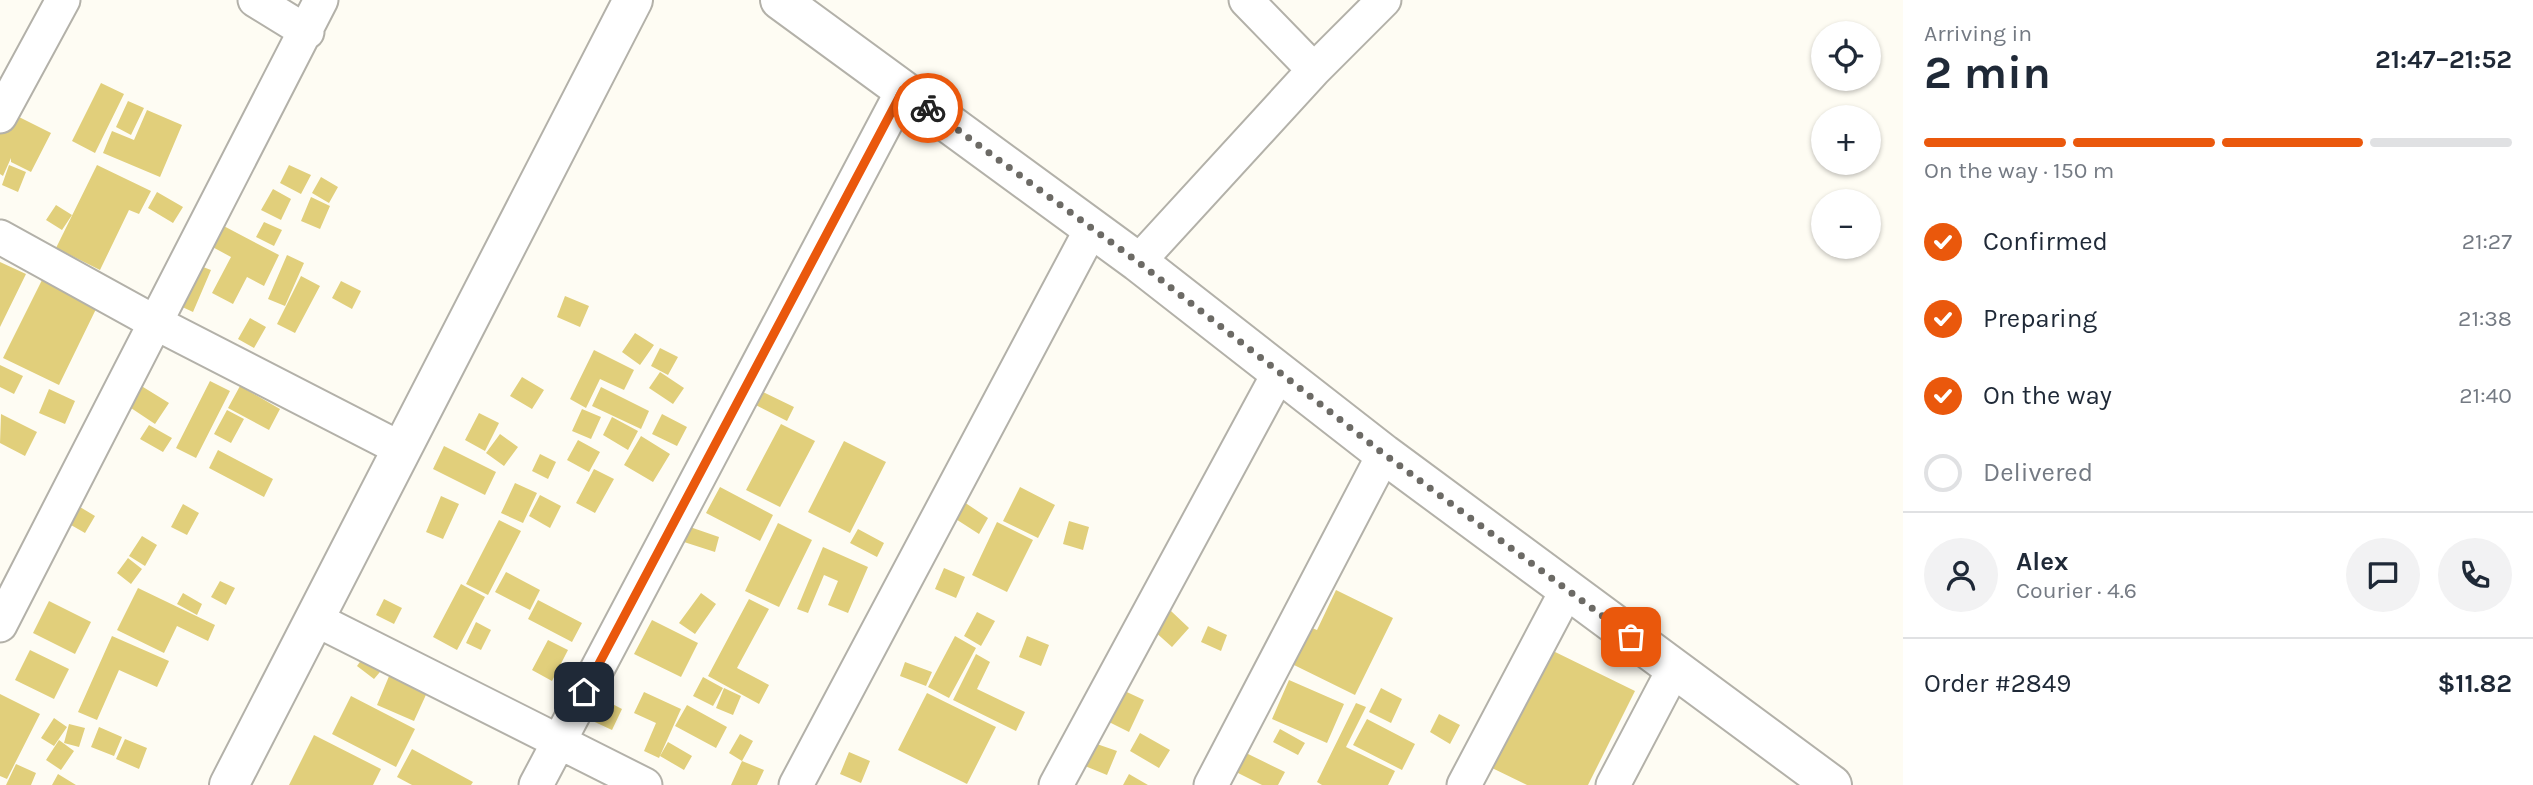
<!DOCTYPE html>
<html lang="en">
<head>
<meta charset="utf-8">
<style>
  :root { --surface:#fff; --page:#f2f2f3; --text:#1f2937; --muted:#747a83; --line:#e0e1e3; --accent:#ea580c }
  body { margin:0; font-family:Karla,sans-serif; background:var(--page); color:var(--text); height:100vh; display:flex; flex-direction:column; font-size:26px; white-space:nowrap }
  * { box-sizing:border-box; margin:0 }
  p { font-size:23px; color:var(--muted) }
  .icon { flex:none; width:38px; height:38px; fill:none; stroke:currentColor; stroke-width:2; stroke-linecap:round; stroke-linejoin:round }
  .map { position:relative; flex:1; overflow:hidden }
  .panel { display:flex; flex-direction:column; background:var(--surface); width:630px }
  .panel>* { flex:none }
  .fabs { position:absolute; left:1811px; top:21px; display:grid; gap:14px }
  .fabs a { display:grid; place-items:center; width:70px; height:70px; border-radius:50%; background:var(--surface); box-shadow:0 2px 5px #0004; font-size:35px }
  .pin { position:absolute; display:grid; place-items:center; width:60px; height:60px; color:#fff; margin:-30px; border-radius:14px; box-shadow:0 4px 10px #0006 }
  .courier { position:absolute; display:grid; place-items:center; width:70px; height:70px; margin:-35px; border:5px solid #ea580c; border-radius:50%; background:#fff; color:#222; box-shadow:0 2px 9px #0007 }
  .summary em { font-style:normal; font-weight:700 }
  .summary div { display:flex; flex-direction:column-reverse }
  .summary { display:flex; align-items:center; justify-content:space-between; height:119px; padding:0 21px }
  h1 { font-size:46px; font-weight:700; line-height:52px }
  .bar { display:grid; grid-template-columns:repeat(4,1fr); gap:10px 7px; align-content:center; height:84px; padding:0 21px }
  .bar i { height:9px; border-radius:5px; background:var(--line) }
  .bar .on { background:var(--accent) }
  .bar p { grid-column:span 4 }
  .line { display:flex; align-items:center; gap:18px; padding:0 21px; border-top:2px solid var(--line) }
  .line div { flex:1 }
  .round { display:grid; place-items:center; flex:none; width:74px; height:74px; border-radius:37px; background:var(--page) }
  ol { padding:0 21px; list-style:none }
  li { display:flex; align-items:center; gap:21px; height:77px }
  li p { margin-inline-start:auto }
  li .icon { padding:7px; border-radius:50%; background:var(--accent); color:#fff; stroke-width:4 }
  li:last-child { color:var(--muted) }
  li i { width:38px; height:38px; border:4px solid var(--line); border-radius:50% }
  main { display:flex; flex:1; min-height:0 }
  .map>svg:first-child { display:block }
</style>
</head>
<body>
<main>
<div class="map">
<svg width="1903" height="785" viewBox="0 0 1903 785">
  <rect width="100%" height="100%" fill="#fefcf3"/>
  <path fill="#e1cf7b" d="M101,83l23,11 -29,59 -23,-12z
    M128,101l16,7 -13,27 -15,-8z
    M147,110l35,15 -22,52 -57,-24 9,-22 22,9z
    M9,112l42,21 -20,39 -20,-10v-4l-8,18 -3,-2v-44z
    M9,165l17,7 -8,20 -16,-7z
    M97,165l54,26 -12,23 -10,-4 -29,60 -44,-22z
    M289,165l22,10 -10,19 -21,-11z
    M321,177l17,10 -9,16 -17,-10z
    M273,189l18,10 -10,21 -20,-10z
    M157,192l26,15 -10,16 -25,-15z
    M311,197l19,9 -10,23 -19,-8z
    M56,205l16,10 -10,15 -16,-10z
    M264,222l18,8 -8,16 -18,-9z
    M218,223l61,32 -15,31 -17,-9 -14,27 -21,-11 19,-36 -24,-13z
    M287,255l17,8 -19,43 -17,-7z
    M0,262l26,12 -26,53z
    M195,264l16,6 -18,42 -15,-7z
    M301,276l19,10 -25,47 -18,-9z
    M42,280l55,27 -38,78 -56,-27z
    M341,281l20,10 -9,18 -20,-11z
    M565,296l24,10 -9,21 -23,-10z
    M250,318l16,9 -12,21 -16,-9z
    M635,333l19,12 -14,20 -18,-13z
    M660,348l18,9 -10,18 -17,-9z
    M594,350l40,20 -10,20 -24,-11 -14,29 -16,-9z
    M0,365l23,11 -9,18 -14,-7z
    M660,372l24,16 -11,16 -24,-16z
    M522,377l22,13 -12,19 -22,-13z
    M210,381l20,10 -34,67 -20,-10z
    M135,382l34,21 -14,21 -33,-22z
    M240,386l40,23 -11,21 -41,-22z
    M601,387l48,24 -8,18 -49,-23z
    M753,387l41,20 -7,14 -41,-21z
    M49,389l26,12 -10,23 -26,-11z
    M582,409l19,8 -10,22 -19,-8z
    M227,410l17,9 -13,24 -17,-9z
    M479,413l20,10 -14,28 -20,-11z
    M1,414l36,18 -12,24 -25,-13z
    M662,414l25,13 -10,19 -25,-12z
    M612,417l26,14 -10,19 -25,-15z
    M781,424l34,17 -35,66 -34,-17z
    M149,425l23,13 -9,14 -23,-13z
    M500,434l18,13 -14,19 -18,-13z
    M641,436l29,18 -17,28 -29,-17z
    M578,440l22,12 -11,20 -22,-12z
    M844,441l42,21 -36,71 -42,-21z
    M444,446l52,26 -11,23 -52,-26z
    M218,450l55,29 -9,18 -55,-29z
    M540,454l16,8 -8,17 -16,-8z
    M594,469l20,10 -19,34 -19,-10z
    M515,483l22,10 -14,30 -22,-10z
    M720,487l53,28 -13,26 -54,-28z
    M1020,487l35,18 -17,33 -35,-17z
    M540,495l21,11 -11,22 -21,-12z
    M441,496l18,8 -16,35 -17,-7z
    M958,498l30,20 -9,16 -31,-20z
    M75,504l20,12 -10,17 -21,-12z
    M183,504l16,9 -12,22 -16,-8z
    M499,520l22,11 -33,64 -22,-11z
    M1069,521l20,6 -6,23 -20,-6z
    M997,522l36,18 -26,52 -35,-17z
    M778,523l34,17 -33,67 -34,-16z
    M690,527l29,10 -4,15 -31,-10z
    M858,529l26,14 -7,14 -27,-14z
    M142,536l15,9 -12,21 -16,-10z
    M823,547l45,20 -20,46 -20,-8 10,-24 -14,-6 -16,38 -11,-4z
    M128,558l14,11 -11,15 -14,-11z
    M944,568l21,9 -9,21 -21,-9z
    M506,572l34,18 -10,20 -35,-18z
    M220,581l15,7 -9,17 -15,-8z
    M461,584l24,13 -28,53 -24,-13z
    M138,588l77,37 -7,16 -31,-15 -13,27 -47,-23z
    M1336,590l57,28 -38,77 -61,-30 18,-37 5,2z
    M183,593l19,11 -5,11 -20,-11z
    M701,593l15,11 -21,30 -16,-11z
    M384,599l18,9 -8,16 -18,-9z
    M749,599l20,10 -32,59 32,17 -10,19 -51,-28z
    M538,600l44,23 -10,19 -44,-23z
    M49,601l42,21 -16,32 -42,-21z
    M1171,611l18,17 -17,19 -19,-17z
    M977,612l18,9 -14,25 -17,-10z
    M652,620l46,23 -17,34 -47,-23z
    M476,622l15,8 -10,20 -15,-7z
    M1208,626l19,9 -6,16 -20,-9z
    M112,636l57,25 -12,26 -38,-17 -22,50 -19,-8z
    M955,636l21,12 -27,50 -21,-11z
    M1027,636l22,9 -8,21 -22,-9z
    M548,640l20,10 -16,31 -20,-11z
    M1549,649l86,42 -47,94h-61l-37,-18z
    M30,650l39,19 -15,30 -39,-19z
    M367,652l18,14 -11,13 -17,-13z
    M976,654l14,8 -13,27 48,23 -9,19 -63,-31z
    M905,662l27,10 -6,14 -26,-10z
    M392,669l38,17 -16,35 -37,-16z
    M703,677l20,11 -10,18 -20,-10z
    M1289,680l55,24 -17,39 -55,-24z
    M1116,687l28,13 -15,32 -28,-14z
    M724,688l17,8 -8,19 -17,-7z
    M1381,688l21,11 -11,24 -22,-11z
    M644,692l37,17 -22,49 -15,-7 12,-28 -22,-10z
    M927,693l69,34 -29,57 -69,-34z
    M0,694l40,20 -33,65 -7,-3z
    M595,695l27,14 -10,21 -28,-13z
    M351,696l64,33 -19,38 -64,-33z
    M1356,703l10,4 -20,40 49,24 -7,14h-66l-5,-3z
    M687,705l40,22 -11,21 -41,-22z
    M1439,714l21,11 -10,19 -20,-12z
    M54,718l13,9 -13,19 -13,-8z
    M1367,719l48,25 -13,26 -49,-25z
    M69,724l16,4 -6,19 -15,-4z
    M99,727l23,10 -8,19 -23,-9z
    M1280,729l25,14 -7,12 -25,-13z
    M1140,733l30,17 -11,18 -29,-17z
    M740,734l13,7 -11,20 -13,-8z
    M314,735l67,34 -8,16h-84z
    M125,739l22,9 -8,21 -23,-10z
    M59,740l15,11 -13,19 -15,-10z
    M668,742l24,14 -8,14 -24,-14z
    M1094,743l23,8 -10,24 -22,-9z
    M412,749l61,33 -2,3h-59l-15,-8z
    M849,752l21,9 -9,22 -21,-9z
    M1244,752l41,20 -7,13h-16l-28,-14z
    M742,761l22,9 -7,15h-26z
    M16,764l20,9 -5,12h-25z
    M58,774l18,11h-24z
    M1129,774l19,11h-25z"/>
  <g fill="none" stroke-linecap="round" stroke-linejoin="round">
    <g stroke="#b3b1a9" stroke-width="37">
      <path id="street" d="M255,0l52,32
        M1246,0l68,70
        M0,116l63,-116
        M0,237l156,86 247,127
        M1138,262l176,-192 70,-70
        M315,619l330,166
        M0,625l321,-625
        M536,785l367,-695
        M796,785l296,-557
        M1056,785l223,-412
        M1211,785l173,-331
        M1464,785l103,-195
        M1613,785l61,-116"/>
    </g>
    <g stroke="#b3b1a9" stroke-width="42">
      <path id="secondary" d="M780,0l358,262 246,192 448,331
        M229,785l404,-785"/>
    </g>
    <use href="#street" stroke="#fff" stroke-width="33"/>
    <use href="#secondary" stroke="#fff" stroke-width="38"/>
  </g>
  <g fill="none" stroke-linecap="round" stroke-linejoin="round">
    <path stroke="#6c6a65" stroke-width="7" stroke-dasharray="0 12.6" d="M928,108l210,154 246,192 247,183"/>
    <path stroke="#ea580c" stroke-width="9" d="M584,692l319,-602 25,18"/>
  </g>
</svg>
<div class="fabs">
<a><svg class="icon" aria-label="locate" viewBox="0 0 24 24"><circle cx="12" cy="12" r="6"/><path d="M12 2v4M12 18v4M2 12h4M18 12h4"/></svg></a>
<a>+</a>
<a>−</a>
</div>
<div class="pin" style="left:1631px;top:637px;background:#ea580c"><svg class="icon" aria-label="bag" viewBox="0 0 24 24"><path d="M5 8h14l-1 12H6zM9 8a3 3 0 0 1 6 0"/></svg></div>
<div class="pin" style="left:584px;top:692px;background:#1f2937"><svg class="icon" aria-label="home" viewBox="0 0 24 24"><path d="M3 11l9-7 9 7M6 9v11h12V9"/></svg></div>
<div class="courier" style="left:928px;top:108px"><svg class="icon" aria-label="bike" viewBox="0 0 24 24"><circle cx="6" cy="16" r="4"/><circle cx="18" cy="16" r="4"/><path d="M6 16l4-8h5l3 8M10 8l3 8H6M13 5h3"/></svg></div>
</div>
<section class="panel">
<div class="summary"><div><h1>2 min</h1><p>Arriving in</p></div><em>21:47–21:52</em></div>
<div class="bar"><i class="on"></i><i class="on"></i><i class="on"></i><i></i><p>On the way · 150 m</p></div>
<ol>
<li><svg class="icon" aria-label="check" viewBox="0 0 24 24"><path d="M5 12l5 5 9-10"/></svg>Confirmed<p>21:27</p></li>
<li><svg class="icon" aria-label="check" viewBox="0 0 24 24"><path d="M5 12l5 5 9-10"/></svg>Preparing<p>21:38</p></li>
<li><svg class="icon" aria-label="check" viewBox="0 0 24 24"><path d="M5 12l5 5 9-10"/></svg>On the way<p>21:40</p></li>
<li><i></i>Delivered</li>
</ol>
<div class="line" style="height:126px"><a class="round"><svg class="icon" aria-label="person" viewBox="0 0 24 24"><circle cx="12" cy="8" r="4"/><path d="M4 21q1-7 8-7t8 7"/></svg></a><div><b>Alex</b><p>Courier · 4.6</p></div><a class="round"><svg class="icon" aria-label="chat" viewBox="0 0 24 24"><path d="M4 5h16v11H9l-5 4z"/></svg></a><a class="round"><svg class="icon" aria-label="phone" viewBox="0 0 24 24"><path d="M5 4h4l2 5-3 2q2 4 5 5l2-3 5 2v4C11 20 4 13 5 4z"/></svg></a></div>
<div class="line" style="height:91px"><div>Order #2849</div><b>$11.82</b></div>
</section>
</main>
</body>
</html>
